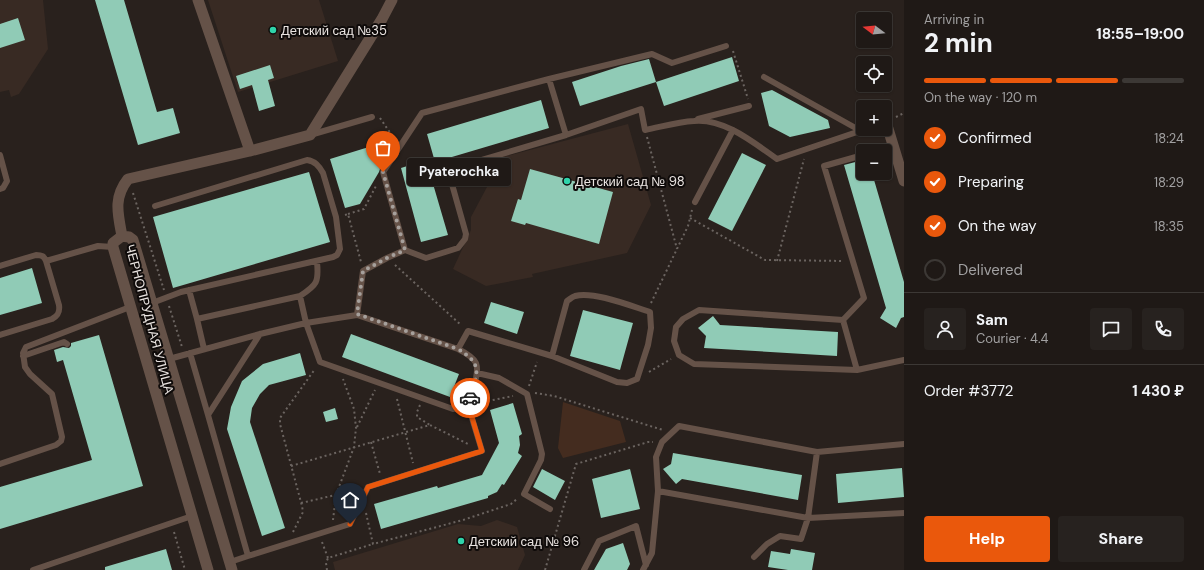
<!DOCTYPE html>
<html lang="en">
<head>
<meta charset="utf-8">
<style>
  :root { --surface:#1f1916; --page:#27221f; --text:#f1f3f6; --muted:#a1a0a1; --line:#3c3835; --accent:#ea580c }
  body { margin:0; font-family:"DM Sans",sans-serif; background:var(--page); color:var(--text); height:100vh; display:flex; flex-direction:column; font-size:15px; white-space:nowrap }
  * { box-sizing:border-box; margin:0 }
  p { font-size:13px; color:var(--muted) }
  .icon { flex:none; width:22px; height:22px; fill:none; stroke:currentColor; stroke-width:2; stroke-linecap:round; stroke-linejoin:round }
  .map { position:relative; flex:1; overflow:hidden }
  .sheet { display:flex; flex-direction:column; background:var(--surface); width:300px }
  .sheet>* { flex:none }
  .needle { width:26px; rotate:286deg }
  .buttons { position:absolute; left:856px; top:12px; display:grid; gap:8px }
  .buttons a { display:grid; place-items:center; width:36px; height:36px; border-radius:4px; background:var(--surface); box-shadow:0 1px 3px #0004,0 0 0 1px var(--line); font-size:20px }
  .pin { position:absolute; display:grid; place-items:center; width:34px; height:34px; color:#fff; margin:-41px -17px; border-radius:50% 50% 50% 0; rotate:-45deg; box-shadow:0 0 4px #0007 }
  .pin .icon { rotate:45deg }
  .courier { position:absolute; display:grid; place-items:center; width:40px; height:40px; margin:-20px; border:3px solid #ea580c; border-radius:50%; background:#fff; color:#222; box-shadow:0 1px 5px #0007 }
  .bubble { position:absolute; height:28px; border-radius:4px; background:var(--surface); box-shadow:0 1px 3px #0004,0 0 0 1px var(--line); font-size:13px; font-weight:700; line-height:28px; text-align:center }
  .headline em { font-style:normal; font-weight:700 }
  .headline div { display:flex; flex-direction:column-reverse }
  .headline { display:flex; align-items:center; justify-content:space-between; height:68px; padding:0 20px }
  h1 { font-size:26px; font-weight:700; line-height:30px }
  .bar { display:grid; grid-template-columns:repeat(4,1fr); gap:6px 4px; align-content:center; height:48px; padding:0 20px }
  .bar i { height:5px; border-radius:3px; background:var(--line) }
  .bar .selected { background:var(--accent) }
  .bar p { grid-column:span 4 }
  .line { display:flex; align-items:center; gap:10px; padding:0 20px; border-top:1px solid var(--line) }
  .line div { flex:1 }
  .round { display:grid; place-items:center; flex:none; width:42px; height:42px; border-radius:4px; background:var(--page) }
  ol { padding:0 20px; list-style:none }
  li { display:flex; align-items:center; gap:12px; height:44px }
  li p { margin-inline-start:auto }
  li .icon { padding:4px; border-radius:50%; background:var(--accent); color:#fff; stroke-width:4 }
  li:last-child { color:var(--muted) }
  li i { width:22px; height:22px; border:2px solid var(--line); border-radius:50% }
  .cta { display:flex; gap:8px; margin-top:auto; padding:8px 20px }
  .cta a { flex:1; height:46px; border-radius:4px; background:var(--accent); color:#fff; font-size:16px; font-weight:700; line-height:46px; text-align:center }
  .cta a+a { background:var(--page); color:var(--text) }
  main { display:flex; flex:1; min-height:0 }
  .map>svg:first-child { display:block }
</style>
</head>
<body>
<main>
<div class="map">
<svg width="904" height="570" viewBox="0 0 904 570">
  <rect width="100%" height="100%" fill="#29211d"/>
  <path fill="#382a23" d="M0,0h43l5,49 -29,45 -8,3 -2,-7 -9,2z
    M208,0h111l19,61 -100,31z
    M628,124l23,81 -24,48 -95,21 1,3 -47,9 -33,-17 18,-39v-13l32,-60z
    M497,520l20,7 8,28 -7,15h-183l-2,-8 125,-38 23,2z"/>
  <path fill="#442c1f" d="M563,402l57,19 6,21 -63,16 -5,-10z"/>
  <path fill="#90cbb6" d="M95,0h29l33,112 16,-4 7,25 -42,12z
    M18,18l7,22 -25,8v-24z
    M732,57l7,24 -75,25 -8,-24z
    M649,59l7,23 -76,24 -8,-24 49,-16z
    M270,65l4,13 -6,2 7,26 -16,5 -7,-26 -12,4 -4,-13z
    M772,90l56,30 2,8 -40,9 -21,-11 -8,-33z
    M541,100l8,28 -114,34 -8,-28z
    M372,146l8,23 -1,3 -19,32 -15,4 -15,-49z
    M742,153l24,12 -34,66 -24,-12z
    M426,160l22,75 -27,7 -20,-74z
    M863,160v13h9l32,109v35l-3,1 -5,10 -16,-10 6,-10 -42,-143z
    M530,169l83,23 -14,52 -73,-21 -1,2 -14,-4 7,-22 3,1z
    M309,172l21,70 -157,46 -20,-71z
    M32,268l10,35 -42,12v-37z
    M491,302l33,10 -7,22 -33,-11z
    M583,310l50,13 -13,47 -50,-14z
    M713,316l7,9 118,7 -1,24 -133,-8 2,-12 -8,-8z
    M351,334l108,40 -9,23 -108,-40z
    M99,335l44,151 -143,43v-42l92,-27 -29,-100 -6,2 -3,-12 9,-3 6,1 2,-2v-3z
    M300,353l6,22 -37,10 -9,9 -8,14 -2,14 35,106 -23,8 -35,-107 4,-22 11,-26 21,-17z
    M513,403l9,31 -3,2 1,9 -2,8 4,3 -18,29 -2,-1 -5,8 -9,4v2l-107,31 -7,-25 63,-18 1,2 44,-13 17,-32 -9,-33z
    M335,408l3,11 -12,3 -3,-10z
    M673,453l129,22 -4,25 -116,-21 -6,5 -13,-15 8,-5z
    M902,468l2,29 -66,6 -2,-29z
    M542,469l23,12 -10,19 -22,-13z
    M630,469l10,40 -39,9 -9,-39z
    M623,543l7,21 -3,6h-33l12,-21z
    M166,549l6,21h-67v-3z
    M791,549l24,4 -3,17h-24l-20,-3 3,-16 19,3z"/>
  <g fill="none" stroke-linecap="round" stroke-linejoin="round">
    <path stroke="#6b6460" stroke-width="2" stroke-dasharray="2 3" stroke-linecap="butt" d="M733,51l15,48
      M896,117l8,-4
      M380,118l15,22
      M647,137l30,112
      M133,193l31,97
      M348,214l16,-5 13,-25
      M345,215l3,-1 13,48
      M690,218l75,42 79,1
      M777,261l27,-102
      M395,265l66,60
      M651,303l37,-77 4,-16
      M169,306l13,41
      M649,372l22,-13
      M529,386l8,-24
      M535,393l19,3 109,34
      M397,399l16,64
      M478,403l35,-7
      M420,405l-3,7v5l13,8
      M357,427l18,-37
      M371,442l9,32
      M291,466l139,-41 40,20
      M301,503l56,-13
      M366,513l7,31 90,-24 48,-16 6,-5
      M333,520l3,-25 18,-48 2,-19 -2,-19 -11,-30
      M174,532l11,38
      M293,532l10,-20 -1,-6 -22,-82v-6l35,-49
      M322,542l6,16
      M327,570l-1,-7 2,-5 45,-14
      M545,570l31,-106 72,-22h5"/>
    <path stroke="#655248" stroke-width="6" d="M764,77l97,54
      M698,119l51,-13
      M310,135l62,-18
      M566,135l-17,-56 103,-25 20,9 54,-17
      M875,151l18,-6
      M0,155l7,26 -4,7 -3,1
      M863,155l-39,11 40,132 -21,22 14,50 47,-10
      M695,202l38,-72
      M405,250l-22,-78 39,-59 127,-34
      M0,266l36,-11c6,0 8,1 10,6
      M189,290l8,29 103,-23c17,-11 19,-14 17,-34
      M300,296l6,27 51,-8 101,34c6,3 15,8 18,14 4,11 -5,31 -8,42
      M152,303l29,-11 152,-35 4,-2 3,-6 -4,-32 -13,-44c-4,-7 -8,-12 -16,-13l-152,46
      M357,315l6,-44 24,-13 18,-8 21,8 32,-10 7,-9 1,-5 -18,-64 118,-35 75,-26 4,21c16,-3 32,-8 49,-9 30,-3 60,22 83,38l89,-30
      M197,319l7,30
      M843,320l-144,-10 -16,9 -7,8 -2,14 5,14 15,9 163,6
      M0,335l52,-16c6,-3 8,-7 7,-14l-13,-44 52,-15 15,1
      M458,349l10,-18 84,25 15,-55c3,-2 5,-4 8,-5 19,-5 56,10 75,16l1,16 -3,17 -11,34 -10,4 -10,-1 -65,-26
      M190,353l18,62
      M23,356l41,-14 3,2
      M169,359l91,-25 46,-11 14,39 133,47 8,-1 7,-3 14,46 -114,36 -18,37 -102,32
      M477,373l22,5 28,16 15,60 -1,6 -17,34 26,15
      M0,464l56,-19 5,-4 1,-4 -10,-43 -22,-20 -5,-7 -2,-14 3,-6 104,-40
      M658,491l150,27 96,-5
      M754,557l13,-13 13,-8 21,3 7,-21 9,-66
      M230,562l18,-6 -40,-141 52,-81
      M33,570l159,-54
      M584,570l15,-29 37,-15 10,39
      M643,570l9,-17 6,-62 -2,-34 6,-15 17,-16 138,26 87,-8"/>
    <path stroke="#655248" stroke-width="11" d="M198,0l52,151
      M886,122l18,59
      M122,236c-4,-22 -9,-38 6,-57l122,-28 60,-16 72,-116 10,-19
      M208,570l-95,-323v-4l9,-7 7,1 4,3 99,330"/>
  </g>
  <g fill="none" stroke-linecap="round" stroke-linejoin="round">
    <path stroke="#a6a09c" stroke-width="4" stroke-dasharray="0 7.2" d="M383,172l22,78 -18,8 -24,13 -6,43 101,35c26,16 19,24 12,49"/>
    <path stroke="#ea580c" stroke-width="5" d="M350,524l18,-37 114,-36 -14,-47 2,-6"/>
  </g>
  <g fill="#2fd4aa" stroke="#0f0b0a" stroke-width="1.5">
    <circle cx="273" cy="30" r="4"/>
    <circle cx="567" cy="181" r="4"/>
    <circle cx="461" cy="541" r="4"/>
  </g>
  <g text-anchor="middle" stroke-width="4" stroke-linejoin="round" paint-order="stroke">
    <g font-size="13" fill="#eae4e1" stroke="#0f0b0a" text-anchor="start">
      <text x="281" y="35">Детский сад №35</text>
      <text x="575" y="186">Детский сад № 98</text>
      <text x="469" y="546">Детский сад № 96</text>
    </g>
    <g font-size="13" fill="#eae4e1" stroke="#0f0b0a">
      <text transform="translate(150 319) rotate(75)" y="5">ЧЕРНОПРУДНАЯ УЛИЦА</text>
    </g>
  </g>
</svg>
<div class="buttons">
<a><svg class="needle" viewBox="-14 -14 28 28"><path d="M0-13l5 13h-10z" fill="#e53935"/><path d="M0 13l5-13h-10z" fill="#a1a0a1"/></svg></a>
<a><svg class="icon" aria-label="locate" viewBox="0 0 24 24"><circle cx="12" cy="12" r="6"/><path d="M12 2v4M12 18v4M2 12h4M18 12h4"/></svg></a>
<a>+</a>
<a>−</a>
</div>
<div class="pin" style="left:383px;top:172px;background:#ea580c"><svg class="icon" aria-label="bag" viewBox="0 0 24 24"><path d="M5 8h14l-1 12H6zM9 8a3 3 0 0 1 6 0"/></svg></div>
<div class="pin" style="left:350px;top:524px;background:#1f2937"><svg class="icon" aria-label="home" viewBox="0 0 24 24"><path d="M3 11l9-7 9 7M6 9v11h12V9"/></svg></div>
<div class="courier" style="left:470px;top:398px"><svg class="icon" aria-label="car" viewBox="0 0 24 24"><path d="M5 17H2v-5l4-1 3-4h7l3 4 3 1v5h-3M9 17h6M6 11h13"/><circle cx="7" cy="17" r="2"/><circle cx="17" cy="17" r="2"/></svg></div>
<div class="bubble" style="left:407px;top:158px;width:104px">Pyaterochka</div>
</div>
<section class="sheet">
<div class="headline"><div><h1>2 min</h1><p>Arriving in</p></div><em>18:55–19:00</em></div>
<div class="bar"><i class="selected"></i><i class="selected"></i><i class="selected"></i><i></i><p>On the way · 120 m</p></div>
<ol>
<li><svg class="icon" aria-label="check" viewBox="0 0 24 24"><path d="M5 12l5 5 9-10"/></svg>Confirmed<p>18:24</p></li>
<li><svg class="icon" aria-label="check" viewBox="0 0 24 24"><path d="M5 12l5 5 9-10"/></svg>Preparing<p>18:29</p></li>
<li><svg class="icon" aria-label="check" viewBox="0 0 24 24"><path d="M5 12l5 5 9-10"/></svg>On the way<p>18:35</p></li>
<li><i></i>Delivered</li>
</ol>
<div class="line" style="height:72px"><a class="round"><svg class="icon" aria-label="person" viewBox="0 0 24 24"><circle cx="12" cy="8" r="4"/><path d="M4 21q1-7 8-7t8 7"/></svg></a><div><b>Sam</b><p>Courier · 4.4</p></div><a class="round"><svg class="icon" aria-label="chat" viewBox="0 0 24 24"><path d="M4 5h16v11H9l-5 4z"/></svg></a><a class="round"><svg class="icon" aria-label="phone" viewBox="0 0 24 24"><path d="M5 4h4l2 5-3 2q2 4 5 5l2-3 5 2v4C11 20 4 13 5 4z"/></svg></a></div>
<div class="line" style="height:52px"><div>Order #3772</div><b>1 430 ₽</b></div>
<div class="cta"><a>Help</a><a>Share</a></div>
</section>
</main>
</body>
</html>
